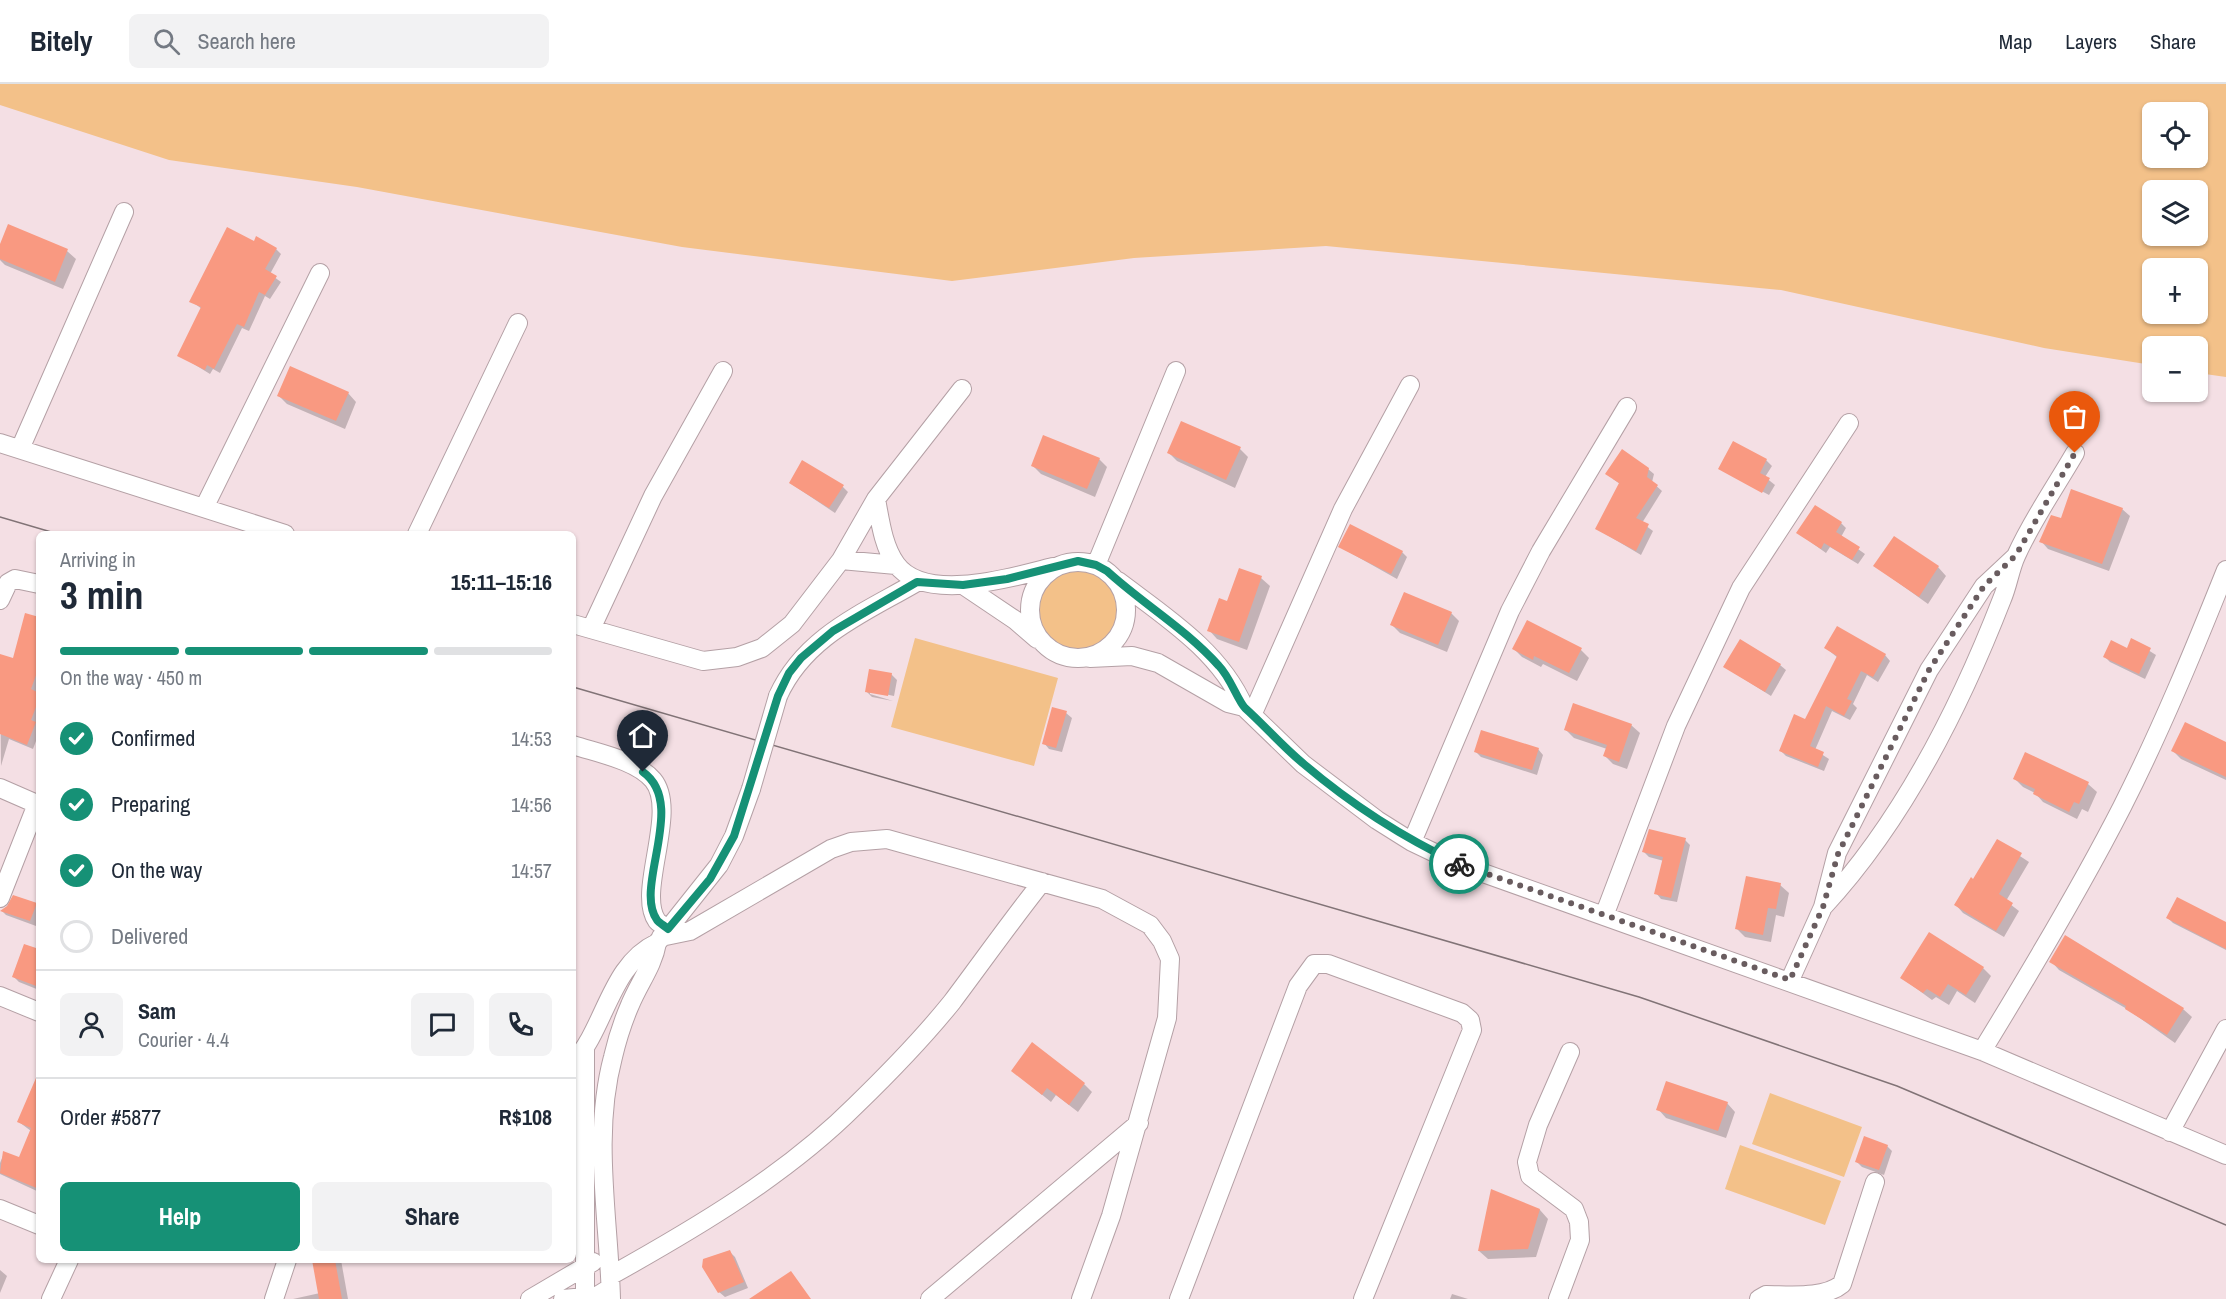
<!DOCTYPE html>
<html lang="en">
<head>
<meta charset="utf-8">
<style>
  :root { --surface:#fff; --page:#f2f2f3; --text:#1f2937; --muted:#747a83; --line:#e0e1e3; --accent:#169176 }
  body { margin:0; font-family:"Archivo Narrow",sans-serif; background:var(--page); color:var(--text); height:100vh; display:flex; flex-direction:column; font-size:22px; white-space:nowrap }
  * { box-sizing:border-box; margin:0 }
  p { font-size:20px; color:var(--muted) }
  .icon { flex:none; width:33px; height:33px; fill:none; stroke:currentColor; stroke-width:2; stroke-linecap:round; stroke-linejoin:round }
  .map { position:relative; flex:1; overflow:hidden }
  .panel { position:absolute; left:36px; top:447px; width:540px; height:732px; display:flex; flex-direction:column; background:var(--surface); border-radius:9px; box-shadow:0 2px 4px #0004 }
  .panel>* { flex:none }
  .buttons { position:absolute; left:2142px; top:18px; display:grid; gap:12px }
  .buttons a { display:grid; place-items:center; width:66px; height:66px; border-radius:9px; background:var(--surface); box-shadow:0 2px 4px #0004; font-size:30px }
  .pin { position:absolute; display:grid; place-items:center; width:51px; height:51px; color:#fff; margin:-62px -26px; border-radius:50% 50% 50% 0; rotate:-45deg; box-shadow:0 0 6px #0007 }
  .pin .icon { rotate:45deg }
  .courier { position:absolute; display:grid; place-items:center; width:60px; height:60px; margin:-30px; border:4px solid #169176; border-radius:50%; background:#fff; color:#222; box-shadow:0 2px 8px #0007 }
  .headline em { font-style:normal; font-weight:800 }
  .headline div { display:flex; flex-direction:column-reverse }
  .headline { display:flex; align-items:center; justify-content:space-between; height:102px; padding:0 24px }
  h1 { font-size:39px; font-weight:800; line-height:45px }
  .bar { display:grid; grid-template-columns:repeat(4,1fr); gap:9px 6px; align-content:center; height:72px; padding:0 24px }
  .bar i { height:8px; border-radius:4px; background:var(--line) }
  .bar .current { background:var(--accent) }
  .bar p { grid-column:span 4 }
  .line { display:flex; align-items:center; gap:15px; padding:0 24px; border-top:2px solid var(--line) }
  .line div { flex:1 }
  .round { display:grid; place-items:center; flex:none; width:63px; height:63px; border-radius:9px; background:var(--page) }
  ol { padding:0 24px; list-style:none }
  li { display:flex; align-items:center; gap:18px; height:66px }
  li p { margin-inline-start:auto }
  li .icon { padding:6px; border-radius:50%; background:var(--accent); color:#fff; stroke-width:4 }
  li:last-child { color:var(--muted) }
  li i { width:33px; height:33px; border:3px solid var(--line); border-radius:50% }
  .cta { display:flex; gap:12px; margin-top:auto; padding:12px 24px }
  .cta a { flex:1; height:69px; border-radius:9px; background:var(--accent); color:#fff; font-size:24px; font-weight:800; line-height:69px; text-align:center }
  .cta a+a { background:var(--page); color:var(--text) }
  header { display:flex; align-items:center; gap:36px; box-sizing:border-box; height:84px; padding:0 30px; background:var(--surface); border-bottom:2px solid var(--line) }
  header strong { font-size:28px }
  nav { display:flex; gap:33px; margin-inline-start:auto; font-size:21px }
  .search { width:420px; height:54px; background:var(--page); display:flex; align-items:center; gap:15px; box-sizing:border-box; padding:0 21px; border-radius:9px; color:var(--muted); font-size:22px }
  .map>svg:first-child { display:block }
</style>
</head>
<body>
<header>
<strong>Bitely</strong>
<div class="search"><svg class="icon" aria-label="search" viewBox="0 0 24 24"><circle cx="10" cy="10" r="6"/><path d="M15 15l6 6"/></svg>Search here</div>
<nav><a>Map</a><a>Layers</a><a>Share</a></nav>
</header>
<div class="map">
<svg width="2226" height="1215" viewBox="0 0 2226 1215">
  <rect width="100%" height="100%" fill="#f4dfe4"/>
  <path fill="#f3c189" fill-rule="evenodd" d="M0,0h2226v293l-28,-4v-27h-46v19l-108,-17 -263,-58 -455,-44 -192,12 -182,23 -270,-34 -325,-60 -188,-27 -169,-55zM2152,28h46v46h-46zM2152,106h46v46h-46zM2198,184v46h-46v-46z
    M1038 526a40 40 0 1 1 80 0a40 40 0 1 1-80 0Z
    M915,554l143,40 -24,88 -143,-39z
    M1770,1009l92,34 -18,50 -92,-33z
    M1740,1061l101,36 -16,44 -100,-36z"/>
  <path fill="#0003" d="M9,142l58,25 9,8 -13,30 -58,-24 -5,-5v-12z
    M254,159l22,6 5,5 -11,20 11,8 -11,17 -5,-3 -16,35 -7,-3 -22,45 -7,-4 -3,5 -31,-19 23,-46 -11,-8z
    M348,309l8,9 -11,27 -58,-25 -9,-9z
    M1240,365l8,8 -13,31 -58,-27 -8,-8z
    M1099,375l8,8 -12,30 -54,-23 -8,-8z
    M1766,376l6,6 -7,11 10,8 -6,10 -49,-26z
    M1648,385l6,5 -2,8 10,9 -20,32 11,8 -12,24 -44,-26 23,-45 -7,-5z
    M790,399l53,4 5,5 -13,21z
    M2122,425l8,7 -21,55 -61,-22 -7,-8z
    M1841,439l5,5 -5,9 24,17 -7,10 -28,-17 -4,6 -28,-20z
    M1340,463l62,5 5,5 -10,22z
    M1875,482l63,1 8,9 -18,28z
    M1261,494l9,8 -23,64 -30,-11 -8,-9 19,-27z
    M1451,529l8,8 -12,31 -47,-19 -8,-8z
    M39,535v67l-2,7 2,1v23l-3,7 3,9 -6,16 -24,-10 -8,27 -1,-111 14,5z
    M2132,556l24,15 -11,24 -35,-17 -5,-5 22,-7z
    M1826,564l59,7 5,6 -12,21 -11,-7 -14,29 4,4 -7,12 -18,-9 -17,39 14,9 -5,12 -38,-15 -5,-5 25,-31 32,-62z
    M1514,565l67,1 8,8 -12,23 -34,-17 -2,3 -19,-10z
    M1780,581l6,5 -15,26 -46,-29z
    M891,590l6,6 -3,16 -24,-5v3l23,7 -21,-4 -6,-6z
    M1066,629l6,5 -10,34 -13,-3 -5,-6z
    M1631,641l9,8 -13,36 -14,-5 -8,-8 2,-7 -33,-11 -9,-9z
    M2226,660v36l-45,-21 -8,-8z
    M1538,665l5,6 -6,20 -56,-18 -5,-5z
    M2015,695l73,5 9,8 -9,20 -6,-3 -5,10 -34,-17 -8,-9 -12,-6z
    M1685,756l5,5 -13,57 -16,-3 -5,-6 8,-32 -15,-4 -5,-5z
    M1997,757l32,21 -23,39 13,10 -15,26 -41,-24 -7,-8 18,-24z
    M1780,801l9,8 -5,24 -8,-2 -5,27 -26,-5 -8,-8z
    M36,821l3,3v8l-3,10 -30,-11 -4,-4z
    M2168,834l58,5v27l-53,-27z
    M39,867v39l-20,-8 -5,-5z
    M2051,877l132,48 9,8 -17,26 -48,-34 -68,-39z
    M1983,884l8,8 -16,27 -18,-12 -8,14 -13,-8 -4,3 -30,-22z
    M1013,987l71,13 8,8 -14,20 -22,-17 -5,7z
    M39,997v111l-39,-18v-11l4,-10 16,6 11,-28 -12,-9z
    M1727,1019l8,9 -9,26 -60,-20 -8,-9z
    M1887,1062l5,5 -8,24 -22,-8 -6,-6z
    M1492,1107l48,19 8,9 -12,38 -48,2 -9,-8z
    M730,1168l5,5 13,31 -23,9 -6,-5z
    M314,1176h27l7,39h-55l27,-6z
    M0,1186l7,6 -7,17z
    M1452,1210l16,5h-18z"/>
  <path fill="#f99981" d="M8,140l60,25 -13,33 -55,-23v-15z
    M227,143l27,14 2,-5 21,12 -12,21 12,7 -12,19 -6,-3 -15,35 -7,-3 -23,45 -7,-4 -2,5 -28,-14 24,-49 -12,-5z
    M290,282l59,26 -13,29 -59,-25z
    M1181,337l60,26 -15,33 -59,-27z
    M1043,351l57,23 -13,31 -56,-23z
    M1733,357l34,18 -7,14 10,5 -8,15 -44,-24z
    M1622,365l27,19 -2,9 11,8 -22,33 13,6 -13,27 -41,-22 24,-46 -14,-9z
    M802,376l42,25 -15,23 -40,-25z
    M2071,405l52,19 -21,56 -63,-22 12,-27 10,3z
    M1815,421l27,17 -6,10 24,15 -8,13 -28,-17 -3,6 -25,-16z
    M1350,440l53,27 -12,23 -53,-27z
    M1894,452l45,30 -20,31 -46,-31z
    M1239,484l23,8 -23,66 -32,-11 12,-33 8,3z
    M1404,508l48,20 -14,33 -48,-20z
    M25,529l14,4v50l-8,22 8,4v6l-8,21 5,2 -9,23 -27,-11v-80l13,4z
    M1527,536l55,28 -13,25 -35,-17 -1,4 -21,-11z
    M1837,542l49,28 -13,23 -12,-6 -14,28 5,2 -8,15 -18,-10 -16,40 14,6 -6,15 -39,-16 15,-37 11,5 32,-63 -13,-8z
    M2131,554l20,10 -12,26 -36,-17 8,-17 16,8z
    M1740,555l41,25 -16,28 -42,-25z
    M869,585l23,4 -4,23 -23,-4z
    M1573,619l59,21 -13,38 -16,-6 4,-11 -43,-15z
    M1052,623l15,4 -11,37 -14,-4z
    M2185,638l41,20v35l-55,-26z
    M1481,646l58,18 -7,22 -58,-18z
    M2025,668l64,30 -10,22 -5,-2 -5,10 -36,-18 2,-5 -22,-10z
    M1649,745l37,9 -15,60 -17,-4 9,-37 -21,-5z
    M1997,755l25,14 -23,41 14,9 -17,28 -42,-26 17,-28 2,2z
    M1746,792l35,7 -5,26 -8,-1 -5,27 -28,-6z
    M13,811l24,8 -7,18 -30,-10 7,-5z
    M2177,813l49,25v27l-60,-31z
    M1929,848l55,35 -18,28 -18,-11 -8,13 -13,-8 -4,4 -23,-15z
    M2065,851l119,73 -17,27 -42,-26 1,-3 -77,-44z
    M24,860l15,5v38l-27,-10z
    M1032,958l53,41 -16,22 -22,-17 -5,7 -31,-24z
    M39,987v118l-39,-16 3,-22 16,6 12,-29 -14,-6z
    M1666,997l62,21 -10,29 -62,-21z
    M1864,1052l24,9 -9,25 -24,-8z
    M1491,1105l49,20 -12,40 -50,2z
    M730,1166l14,32 -26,11 -16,-26 1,-8z
    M312,1176h23l7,39h-23z
    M791,1187l20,28h-62z"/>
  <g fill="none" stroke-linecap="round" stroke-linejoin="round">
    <g stroke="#b4a0a5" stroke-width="20">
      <path id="minor" d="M0,359l285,91
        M20,365l104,-237
        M876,415c4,21 7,47 20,65 29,40 117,13 157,3
        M204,424l116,-235
        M417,450l101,-211
        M841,476l55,5
        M1030 526a48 48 0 1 1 96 0a48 48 0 1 1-96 0Z
        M1096,481l80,-194
        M1118,497c46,35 102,70 126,126
        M963,501l52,35 22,19
        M0,516l8,-17 7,-4 24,5
        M573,540l130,37 34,-4 25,-9 30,-24 49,-64 35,-61 86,-110
        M591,545l62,-133 70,-125
        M1090,574l42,-2 26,7 70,40 16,4 59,57 74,56 35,22 46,22 524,187 244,104
        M778,612c27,-60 86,-83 139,-114
        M1253,629l90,-204 67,-124
        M573,661c24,8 63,15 80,35 26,31 -17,112 4,141 3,3 8,6 11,8
        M0,704l39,17
        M1412,758l98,-231 31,-60 86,-144
        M0,814l37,-94
        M1823,823c79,-85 137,-200 179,-308 6,-14 8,-30 14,-43 16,-36 40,-70 59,-103
        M1604,832l72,-190 65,-138 108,-165
        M661,853l29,-6 141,-82 20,-7 36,-3 215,60 48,26 12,16 8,18 -3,59 -56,198 -30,83
        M1790,896l33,-73 14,-54 92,-183 55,-84 31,-29
        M0,912l39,16
        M585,966v249
        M1982,967c49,-80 97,-160 140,-244 39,-77 72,-157 104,-237
        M573,979c33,-36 37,-98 84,-120l62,-78 15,-29 17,-47
        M2170,1048l56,-103
        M0,1125l39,16
        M610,1192c86,-48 176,-101 246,-171 33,-32 67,-67 96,-103 30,-40 59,-81 90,-120
        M51,1215l18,-39
        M274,1215l13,-39
        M530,1215l63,-37
        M563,1215l34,-3 13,-8
        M611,1215c-2,-80 -19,-163 2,-242 4,-17 10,-36 17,-52 9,-22 23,-39 27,-62
        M930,1215l209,-176
        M1179,1215l119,-313 16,-22h14l134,49 8,7 2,10 -109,269
        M1558,1215l22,-59 -1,-18 -5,-13 -44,-33 -3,-14 11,-37 32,-73
        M1759,1215l7,-4c24,0 58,4 76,-11l33,-102"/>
    </g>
    <use href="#minor" stroke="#fff" stroke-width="18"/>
    <path stroke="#817376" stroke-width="1.5" d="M0,433l58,17
      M573,603l1066,310 258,89 329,139"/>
    <g stroke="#b4a0a5" stroke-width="20" stroke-linecap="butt">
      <path id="minor-bridge" d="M751,705l27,-93"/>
    </g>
    <use href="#minor-bridge" stroke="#fff" stroke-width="18"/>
  </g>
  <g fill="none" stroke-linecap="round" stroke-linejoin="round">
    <path stroke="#695c5f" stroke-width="6" stroke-dasharray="0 10.8" d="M1459,780l331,116 33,-73 15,-53 91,-184 55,-84 32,-31 59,-102"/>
    <path stroke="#169176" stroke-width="8" d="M643,688c45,32 -10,115 14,148 2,3 8,6 11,9l42,-50 24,-43 44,-140 11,-23 12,-15 32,-27 84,-49 46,3 44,-6 71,-18 18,4 11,6c36,33 79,58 112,95 11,11 19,35 26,42 20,18 39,40 60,57 47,40 97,72 154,99"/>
  </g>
</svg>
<div class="buttons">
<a><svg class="icon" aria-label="locate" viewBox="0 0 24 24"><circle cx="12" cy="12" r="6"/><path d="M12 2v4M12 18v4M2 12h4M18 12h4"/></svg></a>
<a><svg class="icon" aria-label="layers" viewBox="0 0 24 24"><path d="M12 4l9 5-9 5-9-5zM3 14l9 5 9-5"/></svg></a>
<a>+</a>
<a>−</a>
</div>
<div class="pin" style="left:2075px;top:369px;background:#ea580c"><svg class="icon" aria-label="bag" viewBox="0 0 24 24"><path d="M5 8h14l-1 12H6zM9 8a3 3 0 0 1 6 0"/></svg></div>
<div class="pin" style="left:643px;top:688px;background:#1f2937"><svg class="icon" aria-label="home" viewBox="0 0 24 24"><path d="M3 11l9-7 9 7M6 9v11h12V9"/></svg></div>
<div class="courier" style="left:1459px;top:780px"><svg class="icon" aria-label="bike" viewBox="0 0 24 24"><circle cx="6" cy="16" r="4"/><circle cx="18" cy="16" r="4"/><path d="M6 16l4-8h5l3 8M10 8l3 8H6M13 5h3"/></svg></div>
<section class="panel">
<div class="headline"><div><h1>3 min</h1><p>Arriving in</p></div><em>15:11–15:16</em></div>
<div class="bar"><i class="current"></i><i class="current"></i><i class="current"></i><i></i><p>On the way · 450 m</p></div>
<ol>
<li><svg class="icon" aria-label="check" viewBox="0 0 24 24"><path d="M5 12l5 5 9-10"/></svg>Confirmed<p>14:53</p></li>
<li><svg class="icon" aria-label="check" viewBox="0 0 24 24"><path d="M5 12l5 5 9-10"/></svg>Preparing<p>14:56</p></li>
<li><svg class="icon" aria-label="check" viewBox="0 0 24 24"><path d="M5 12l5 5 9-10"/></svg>On the way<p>14:57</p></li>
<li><i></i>Delivered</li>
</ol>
<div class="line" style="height:108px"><a class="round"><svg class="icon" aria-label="person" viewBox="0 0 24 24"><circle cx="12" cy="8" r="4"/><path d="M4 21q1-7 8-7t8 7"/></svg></a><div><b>Sam</b><p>Courier · 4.4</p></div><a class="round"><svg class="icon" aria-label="chat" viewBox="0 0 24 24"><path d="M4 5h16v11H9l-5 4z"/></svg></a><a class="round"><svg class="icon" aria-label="phone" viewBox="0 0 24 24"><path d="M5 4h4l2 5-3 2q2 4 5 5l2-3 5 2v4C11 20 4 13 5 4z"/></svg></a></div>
<div class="line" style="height:78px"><div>Order #5877</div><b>R$108</b></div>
<div class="cta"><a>Help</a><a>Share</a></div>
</section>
</div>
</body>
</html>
